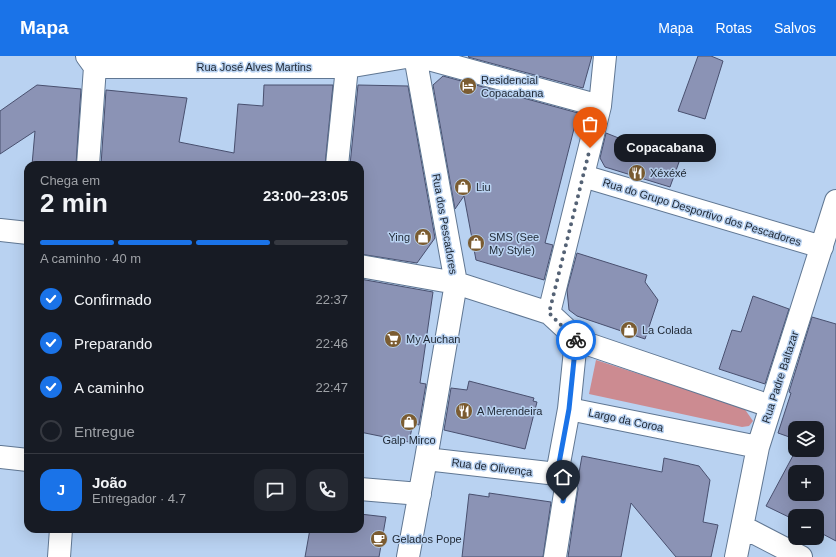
<!DOCTYPE html>
<html lang="pt">
<head>
<meta charset="utf-8">
<style>
  :root { --surface:#171b24; --page:#242831; --text:#f1f3f6; --muted:#9ea1a6; --line:#363941; --accent:#1a73e8 }
  body { margin:0; font-family:Helvetica,sans-serif; background:var(--page); color:var(--text); height:100vh; display:flex; flex-direction:column; font-size:15px; white-space:nowrap }
  * { box-sizing:border-box; margin:0 }
  p { font-size:13px; color:var(--muted) }
  .icon { flex:none; width:22px; height:22px; fill:none; stroke:currentColor; stroke-width:2; stroke-linecap:round; stroke-linejoin:round }
  .map { position:relative; flex:1; overflow:hidden }
  .panel { position:absolute; left:24px; top:105px; width:340px; height:372px; display:flex; flex-direction:column; background:var(--surface); border-radius:12px; box-shadow:0 4px 16px #0002 }
  .panel>* { flex:none }
  .controls { position:absolute; left:788px; top:365px; display:grid; gap:8px }
  .controls a { display:grid; place-items:center; width:36px; height:36px; border-radius:8px; background:var(--surface); box-shadow:0 4px 16px #0002; font-size:20px }
  .pin { position:absolute; display:grid; place-items:center; width:34px; height:34px; color:#fff; margin:-41px -17px; border-radius:50% 50% 50% 0; rotate:-45deg; box-shadow:0 0 4px #0007 }
  .pin .icon { rotate:45deg }
  .courier { position:absolute; display:grid; place-items:center; width:40px; height:40px; margin:-20px; border:3px solid #1a73e8; border-radius:50%; background:#fff; color:#222; box-shadow:0 1px 5px #0007 }
  .bubble { position:absolute; height:28px; border-radius:12px; background:var(--surface); box-shadow:0 4px 16px #0002; font-size:13px; font-weight:800; line-height:28px; text-align:center }
  .summary em { font-style:normal; font-weight:800 }
  .summary div { display:flex; flex-direction:column-reverse }
  .summary { display:flex; align-items:center; justify-content:space-between; height:68px; padding:0 16px }
  h1 { font-size:26px; font-weight:800; line-height:30px }
  .bar { display:grid; grid-template-columns:repeat(4,1fr); gap:6px 4px; align-content:center; height:48px; padding:0 16px }
  .bar i { height:5px; border-radius:3px; background:var(--line) }
  .bar .active { background:var(--accent) }
  .bar p { grid-column:span 4 }
  .line { display:flex; align-items:center; gap:10px; padding:0 16px; border-top:1px solid var(--line) }
  .line div { flex:1 }
  .round { display:grid; place-items:center; flex:none; width:42px; height:42px; border-radius:12px; background:var(--page) }
  ol { padding:0 16px; list-style:none }
  li { display:flex; align-items:center; gap:12px; height:44px }
  li p { margin-inline-start:auto }
  li .icon { padding:4px; border-radius:50%; background:var(--accent); color:#fff; stroke-width:4 }
  li:last-child { color:var(--muted) }
  li i { width:22px; height:22px; border:2px solid var(--line); border-radius:50% }
  header { display:flex; align-items:center; gap:24px; box-sizing:border-box; height:56px; padding:0 20px; background:var(--accent); color:#fff }
  header strong { font-size:19px }
  nav { display:flex; gap:22px; margin-inline-start:auto; font-size:14px }
  .map>svg:first-child { display:block }
</style>
</head>
<body>
<header>
<strong>Mapa</strong>
<nav><a>Mapa</a><a>Rotas</a><a>Salvos</a></nav>
</header>
<div class="map">
<svg width="836" height="501" viewBox="0 0 836 501">
  <rect width="100%" height="100%" fill="#b9d2f1"/>
  <path fill="#cc8b91" d="M596,304l148,48 9,13 -4,5 -7,1 -153,-33z"/>
  <path fill="#8b93b5" stroke="#49506f" fill-rule="evenodd" d="M469,0h123l-9,32 -115,-31z
    M698,0h13l12,5 -18,58 -27,-8z
    M443,20l135,37 -33,130 8,2 -9,35 -68,-20 -12,-64 -9,13 -22,-124z
    M37,29l44,4 -5,76h-44l3,-34 -35,23v-43z
    M264,29h69l-8,80h-224l5,-75 81,8 -8,44 55,11 4,-49 25,2z
    M358,29l50,1 27,152 -18,25 -57,-9v-89h-10z
    M606,77l73,29 -9,25 -65,-20 -5,-9z
    M577,197l70,22 -2,7 13,18 -13,39 -68,-23 -8,-6 -2,-20z
    M360,223l73,13 -13,91 6,1 -7,41 -6,-2 -4,19 -49,-10z
    M753,240l36,13 -24,75 -46,-15 13,-39 9,2z
    M812,261l24,7v217l-19,-10v-15h-22v4l-29,-14 30,-56h21v-22h-22v11l-17,-6 13,-40 -2,-1zM795,416h22v22h-22z
    M469,325l65,17 -1,3 4,1 -12,47 -81,-19 7,-42 16,2z
    M582,400l80,16 2,-14 35,8 11,14 -7,42 15,3 -7,32h-35l-45,-54 -10,54h-53l10,-68 -1,-5z
    M489,437l62,9 -8,55h-81l7,-63 20,3z
    M360,458l26,3 -7,40h-74l5,-28h50z"/>
  <g fill="none" stroke-linecap="round" stroke-linejoin="round">
    <g stroke="#607793" stroke-width="24">
      <path id="street" d="M87,0l8,11 -7,98
        M417,0l183,50
        M95,11h252l65,-11
        M337,109l10,-98
        M583,120l239,71
        M0,174l28,3
        M360,210l96,17 93,30 27,25 -1,12
        M549,257l51,-207 5,-50
        M758,391l-189,-38 6,-59 7,-8 188,64
        M0,401l28,3
        M426,403l131,15
        M360,433l60,5
        M743,471l58,30
        M59,501l2,-28
        M408,501l18,-98 30,-176 -41,-227
        M555,501l11,-70 -9,-13 12,-65
        M736,501l22,-110 78,-246"/>
    </g>
    <use href="#street" stroke="#fff" stroke-width="22"/>
  </g>
  <g fill="none" stroke-linecap="round" stroke-linejoin="round">
    <path stroke="#546275" stroke-width="4" stroke-dasharray="0 7.2" d="M576,284l-27,-27 41,-165"/>
    <path stroke="#1a73e8" stroke-width="5" d="M563,445l3,-13 -9,-14 12,-65 7,-69"/>
  </g>
  <defs>
    <g id="hotel-disc" transform="scale(0.9)"><circle r="9.5" fill="#7b5c31" stroke="#b9d2f1"/><path d="M-6-4.5h1.5V1H6V5H4.5V3h-9V5H-6ZM-4 0a1.8 1.8 0 1 1 3.6 0ZM.5 0V-2.5h3Q6-2.5 6 0Z" fill="#fff"/></g>
    <g id="restaurant-disc" transform="scale(0.9)"><circle r="9.5" fill="#7b5c31" stroke="#b9d2f1"/><path d="M-5-6h1v4h1v-4h1v4h1v-4h1v5L-1.5 .5V6h-2V.5L-5-1ZM5-6V6H3V1.5H1.5Q1.5-4 5-6Z" fill="#fff"/></g>
    <g id="shop-disc" transform="scale(0.9)"><circle r="9.5" fill="#7b5c31" stroke="#b9d2f1"/><path d="M-5-2.5h2.3a2.7 3.5 0 0 1 5.4 0H5L5.5 6h-11ZM-1.5-2.5h3a1.5 2.3 0 0 0-3 0Z" fill="#fff"/></g>
    <g id="supermarket-disc" transform="scale(0.9)"><circle r="9.5" fill="#7b5c31" stroke="#b9d2f1"/><path d="M-6-5.5h2.5l.6 2H6L4.5 2H-2.5L-4.4-4H-6ZM-1.5 3.2a1.3 1.3 0 1 0 .1 0ZM3 3.2a1.3 1.3 0 1 0 .1 0Z" fill="#fff"/></g>
    <g id="cafe-disc" transform="scale(0.9)"><circle r="9.5" fill="#7b5c31" stroke="#b9d2f1"/><path d="M-5.5-4.5H6V0H3Q3 3.5 0 3.5H-2.5Q-5.5 3.5-5.5 0ZM3-3.2v2h1.7v-2ZM-6 4.5H4V6H-6Z" fill="#fff"/></g>
  </defs>
  <g fill-rule="evenodd">
    <use href="#hotel-disc" x="468" y="30"/>
    <use href="#restaurant-disc" x="637" y="117"/>
    <use href="#shop-disc" x="463" y="131"/>
    <use href="#shop-disc" x="423" y="181"/>
    <use href="#shop-disc" x="476" y="187"/>
    <use href="#shop-disc" x="629" y="274"/>
    <use href="#supermarket-disc" x="393" y="283"/>
    <use href="#restaurant-disc" x="464" y="355"/>
    <use href="#shop-disc" x="409" y="366"/>
    <use href="#cafe-disc" x="379" y="483"/>
  </g>
  <g text-anchor="middle" stroke-width="3" stroke-linejoin="round" paint-order="stroke">
    <g font-size="11" fill="#1d2632" stroke="#b9d2f1">
      <text x="254" y="15">Rua José Alves Martins</text>
      <text transform="translate(702 156) rotate(17)" y="4">Rua do Grupo Desportivo dos Pescadores</text>
      <text transform="translate(445 168) rotate(80)" y="4">Rua dos Pescadores</text>
      <text transform="translate(780 321) rotate(-72)" y="4">Rua Padre Baltazar</text>
      <text transform="translate(626 364) rotate(12)" y="4">Largo da Coroa</text>
      <text transform="translate(492 411) rotate(7)" y="4">Rua de Olivença</text>
    </g>
    <g font-size="11" fill="#1d2632" stroke="#b9d2f1" text-anchor="start">
      <text x="481" y="28">Residencial<tspan x="481" dy="13">Copacabana</tspan></text>
      <text x="650" y="121">Xéxéxé</text>
      <text x="476" y="135">Liu</text>
      <text x="410" y="185" text-anchor="end">Ying</text>
      <text x="489" y="185">SMS (See<tspan x="489" dy="13">My Style)</tspan></text>
      <text x="642" y="278">La Colada</text>
      <text x="406" y="287">My Auchan</text>
      <text x="477" y="359">A Merendeira</text>
      <text x="409" y="388" text-anchor="middle">Galp Mirco</text>
      <text x="392" y="487">Gelados Pope</text>
    </g>
  </g>
</svg>
<div class="controls">
<a><svg class="icon" aria-label="layers" viewBox="0 0 24 24"><path d="M12 4l9 5-9 5-9-5zM3 14l9 5 9-5"/></svg></a>
<a>+</a>
<a>−</a>
</div>
<div class="pin" style="left:590px;top:92px;background:#ea580c"><svg class="icon" aria-label="bag" viewBox="0 0 24 24"><path d="M5 8h14l-1 12H6zM9 8a3 3 0 0 1 6 0"/></svg></div>
<div class="pin" style="left:563px;top:445px;background:#1f2937"><svg class="icon" aria-label="home" viewBox="0 0 24 24"><path d="M3 11l9-7 9 7M6 9v11h12V9"/></svg></div>
<div class="courier" style="left:576px;top:284px"><svg class="icon" aria-label="bike" viewBox="0 0 24 24"><circle cx="6" cy="16" r="4"/><circle cx="18" cy="16" r="4"/><path d="M6 16l4-8h5l3 8M10 8l3 8H6M13 5h3"/></svg></div>
<div class="bubble" style="left:614px;top:78px;width:102px">Copacabana</div>
<section class="panel">
<div class="summary"><div><h1>2 min</h1><p>Chega em</p></div><em>23:00–23:05</em></div>
<div class="bar"><i class="active"></i><i class="active"></i><i class="active"></i><i></i><p>A caminho · 40 m</p></div>
<ol>
<li><svg class="icon" aria-label="check" viewBox="0 0 24 24"><path d="M5 12l5 5 9-10"/></svg>Confirmado<p>22:37</p></li>
<li><svg class="icon" aria-label="check" viewBox="0 0 24 24"><path d="M5 12l5 5 9-10"/></svg>Preparando<p>22:46</p></li>
<li><svg class="icon" aria-label="check" viewBox="0 0 24 24"><path d="M5 12l5 5 9-10"/></svg>A caminho<p>22:47</p></li>
<li><i></i>Entregue</li>
</ol>
<div class="line" style="height:72px"><b class="round" style="background:var(--accent);color:#fff">J</b><div><b>João</b><p>Entregador · 4.7</p></div><a class="round"><svg class="icon" aria-label="chat" viewBox="0 0 24 24"><path d="M4 5h16v11H9l-5 4z"/></svg></a><a class="round"><svg class="icon" aria-label="phone" viewBox="0 0 24 24"><path d="M5 4h4l2 5-3 2q2 4 5 5l2-3 5 2v4C11 20 4 13 5 4z"/></svg></a></div>
</section>
</div>
</body>
</html>
